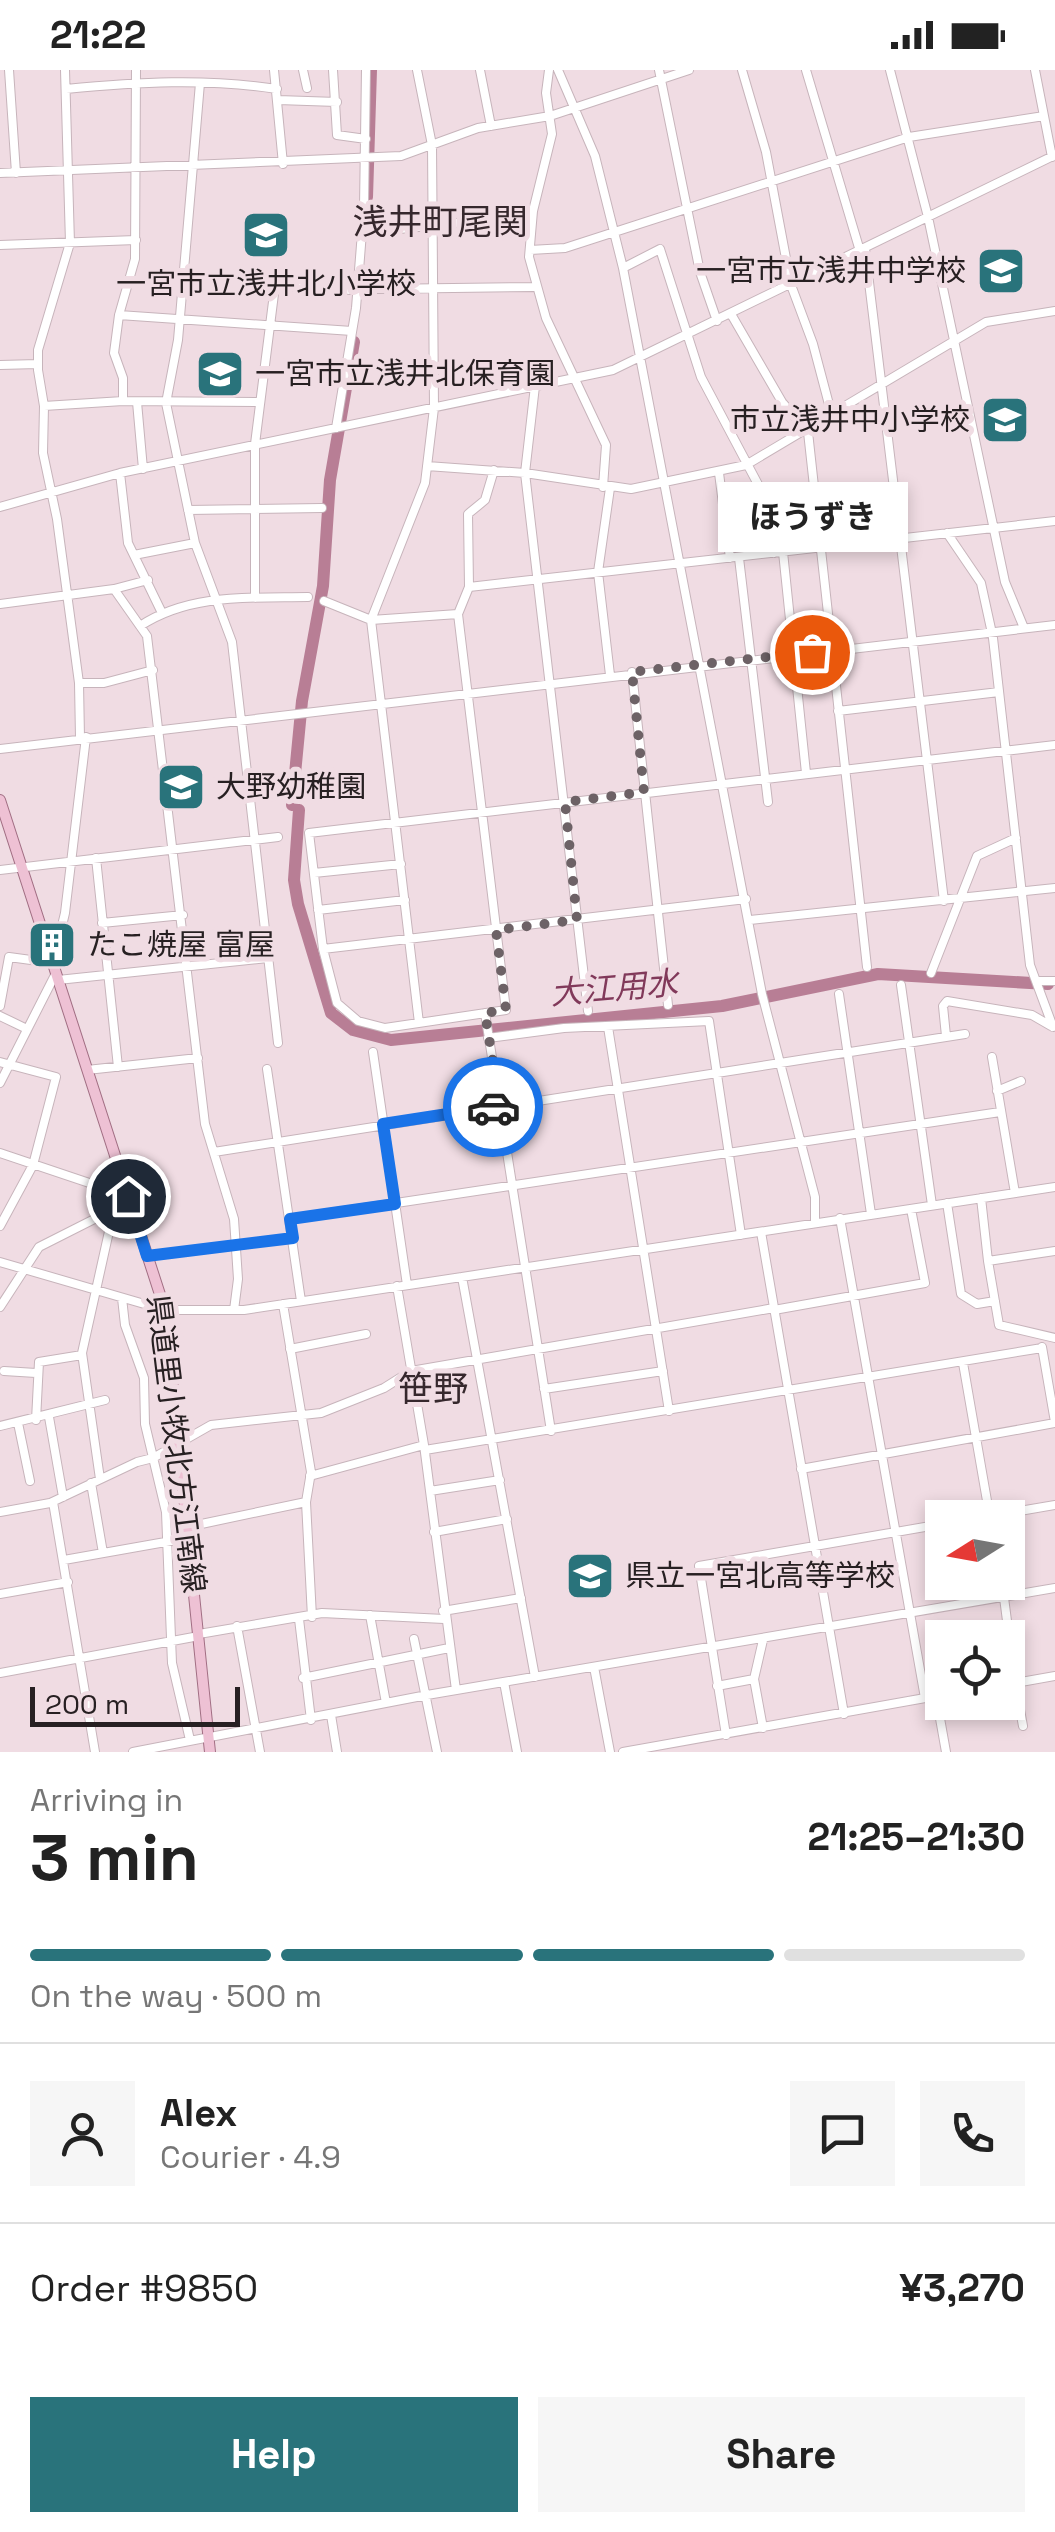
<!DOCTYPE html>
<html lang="en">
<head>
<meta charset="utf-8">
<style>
  :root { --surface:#fff; --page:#f6f6f6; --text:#222; --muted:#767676; --line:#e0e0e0; --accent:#29737b }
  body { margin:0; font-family:"Space Grotesk","Noto Sans JP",sans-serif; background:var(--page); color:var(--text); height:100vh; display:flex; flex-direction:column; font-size:38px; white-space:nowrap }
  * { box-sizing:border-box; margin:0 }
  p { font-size:32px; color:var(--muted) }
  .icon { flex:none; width:55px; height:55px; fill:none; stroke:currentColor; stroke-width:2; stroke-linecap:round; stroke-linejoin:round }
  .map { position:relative; height:1682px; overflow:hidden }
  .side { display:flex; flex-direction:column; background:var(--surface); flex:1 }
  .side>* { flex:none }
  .needle { width:65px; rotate:259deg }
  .controls { position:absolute; left:925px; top:1430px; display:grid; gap:20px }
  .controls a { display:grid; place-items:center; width:100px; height:100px; border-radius:0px; background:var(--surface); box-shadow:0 5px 15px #0003; font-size:50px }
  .scale { position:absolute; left:30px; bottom:25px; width:210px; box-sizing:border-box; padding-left:10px; border:5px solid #272022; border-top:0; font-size:28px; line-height:35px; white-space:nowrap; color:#272022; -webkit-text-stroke:8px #f0dce3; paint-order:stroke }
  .pin { position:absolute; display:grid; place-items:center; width:85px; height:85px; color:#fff; margin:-42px; border:5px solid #fff; border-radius:50%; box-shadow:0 2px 10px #0007 }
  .courier { position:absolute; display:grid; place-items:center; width:100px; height:100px; margin:-50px; border:8px solid #1a73e8; border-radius:50%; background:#fff; color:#222; box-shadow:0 2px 12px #0007 }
  .bubble { position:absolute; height:70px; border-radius:0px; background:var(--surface); box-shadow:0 5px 15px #0003; font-size:32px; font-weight:700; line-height:70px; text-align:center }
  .head em { font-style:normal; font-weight:700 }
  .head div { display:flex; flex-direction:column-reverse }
  .head { display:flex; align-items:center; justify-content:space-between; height:170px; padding:0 30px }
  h1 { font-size:65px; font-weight:700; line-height:75px }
  .bar { display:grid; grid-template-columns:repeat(4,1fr); gap:15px 10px; align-content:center; height:120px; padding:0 30px }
  .bar i { height:12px; border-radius:8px; background:var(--line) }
  .bar .active { background:var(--accent) }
  .bar p { grid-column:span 4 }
  .line { display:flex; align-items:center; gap:25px; padding:0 30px; border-top:2px solid var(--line) }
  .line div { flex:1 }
  .round { display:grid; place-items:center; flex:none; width:105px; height:105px; border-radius:0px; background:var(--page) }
  .primary-button { display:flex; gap:20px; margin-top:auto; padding:20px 30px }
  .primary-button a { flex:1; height:115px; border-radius:0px; background:var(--accent); color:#fff; font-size:40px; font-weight:700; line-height:115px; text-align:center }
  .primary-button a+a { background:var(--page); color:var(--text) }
  .status { display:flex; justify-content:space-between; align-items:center; height:70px; padding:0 50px; background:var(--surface); direction:ltr }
  .status svg { height:28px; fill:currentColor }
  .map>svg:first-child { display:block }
</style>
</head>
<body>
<div class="status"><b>21:22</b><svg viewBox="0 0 49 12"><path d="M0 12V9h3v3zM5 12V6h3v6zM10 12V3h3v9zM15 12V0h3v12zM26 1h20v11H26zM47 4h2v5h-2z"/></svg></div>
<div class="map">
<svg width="1055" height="1682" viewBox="0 0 1055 1682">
  <rect width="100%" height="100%" fill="#f0dce3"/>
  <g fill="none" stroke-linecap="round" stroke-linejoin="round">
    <path stroke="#b87e95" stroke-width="12" d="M367,127l4,-127
      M292,735l10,-104 21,-115 7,-106 24,-138
      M299,740l-5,70 4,24 33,109 22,17 38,10 331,-34 156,-32 170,10"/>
    <g stroke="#c7b4bb" stroke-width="10">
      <path id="minor" d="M9,0l7,103
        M65,0l5,173 -32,107v20l6,36 -1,47 14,66 22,164 1,55
        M274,0l9,94
        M303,0l4,18
        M333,0l4,65 29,4
        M417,0l15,75 2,263 -9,75 -54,137 48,403
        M480,0l11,56
        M549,0l-3,23 6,41 -19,77 -4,46 17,61 60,127 -3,42
        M558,0l37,86 28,112 139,726 53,203v26
        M659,0l41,202 17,49
        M742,0l24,82 25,133 22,59 18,68
        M806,0l54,181
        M890,0l38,147 77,365 19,46
        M1035,0l17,87
        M200,13l-22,257 -12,63 29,140 37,99 46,401
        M66,19c71,-7 140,-11 211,0
        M278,30l59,2
        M0,103l401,-17 77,-28 72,-12 139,-46
        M381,161l151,-16
        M0,175l136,-5
        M865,179l79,652
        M530,180l35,-2 344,-111 135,-21
        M623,198l37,-19 41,128 60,113 -2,26 15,37
        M377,219l157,-2
        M731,244l51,88 26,30 59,535
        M119,245l233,16
        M0,295l38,-1
        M535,316l-10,87 63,538
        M123,331v-23l-9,-25 5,-38 16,-56 1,-189
        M137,332l6,67
        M44,336l79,-5 137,1
        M886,349l83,-9
        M336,358l20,-120 8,-101 2,-137
        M427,396l98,7 106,16 115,-24 240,-143 69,-11
        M494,400l-9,30 -17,14 1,73 -11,27 48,396 -121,18 -27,-7 -21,-18 -14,-54 -14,-116 746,-88
        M120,403l8,70 34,70
        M719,403l11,85
        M0,437l120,-34 493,-103 442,-215
        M188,440l134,-2
        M947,463l34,50 12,55 37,327 23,62
        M783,482l23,221
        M134,485l61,-12
        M739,488l29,244
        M469,517l586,-66
        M114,519l34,-9
        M255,528v-154l20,-158 77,4
        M324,531l47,19 87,-6
        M0,534l114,-15 33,47 58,488 29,95 4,60 -4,31
        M140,556c50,-33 111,-28 168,-29
        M632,602l36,333
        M610,605l-12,-103 12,-84
        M79,613h25l49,-13
        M838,641l161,-19
        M0,679l1055,-124
        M96,788l22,209
        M0,800l278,-33
        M314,803l87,-9
        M318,840l87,-10
        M750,850l305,-32
        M102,853l81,-8
        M323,879l423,-50
        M931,903l46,-117 39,-18
        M58,910l210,-22
        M1037,911h18
        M901,915l31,220
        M839,924l32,220
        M0,936l9,-49 44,6 12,-50 21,-176
        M485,943l66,418
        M0,946l27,13
        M608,957l61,384
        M946,966l-3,-30 4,-5 85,14 19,11
        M488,968l76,-10 145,-7 32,214
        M373,982l34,233
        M992,987l23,136
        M0,992l56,15 -23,88 -33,61
        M267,999l34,232
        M87,1000l111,-12
        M0,1013l56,-110
        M997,1021l24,-10
        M214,1082l751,-118
        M0,1083l128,43
        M981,1128l7,63 67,-10
        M947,1133l14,91 16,10 18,-3
        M840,1148l85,480
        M290,1149l710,-107
        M761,1162l83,482
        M147,1186l146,-18
        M988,1191l11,64 56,13
        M0,1192l165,48h79l811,-123
        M462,1207l73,400
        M397,1216l27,159
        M122,1228l3,27 19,53 1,46 21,88 6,151 18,77
        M283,1234l28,168 -5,30 6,115
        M0,1237l39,-60 91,-46
        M774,1240l151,-27 -14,-74
        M1042,1277l13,75
        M290,1279l76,-15
        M963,1293l27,155
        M4,1301l32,2
        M544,1319l119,-18
        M49,1347l14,80
        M36,1350l3,-58 43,-7
        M18,1353l12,58
        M0,1356l105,-26
        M425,1380l617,-102
        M801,1399l254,-46
        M310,1406l114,-31 32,245
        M100,1409l-18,-126 28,-126
        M91,1413l12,70
        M430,1421l70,-11
        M53,1432l42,250
        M0,1442l50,-9 87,-41 16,-4 58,-33 110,-12 63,-25 27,-17 363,-63
        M979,1448l76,-13
        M187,1457l119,-25
        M434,1462l73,-13
        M64,1490l124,-22
        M1002,1512l13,101 -7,3
        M0,1524l68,-12
        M443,1541l78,-13
        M370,1545l16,88
        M299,1549l12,101
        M237,1556l23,126
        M199,1564l123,-21 122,6
        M414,1569l23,113
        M763,1570l-9,39 9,49
        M594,1597l16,85
        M0,1603l199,-37
        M303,1608l146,-30
        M504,1612l13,70
        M717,1616l37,-7
        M936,1626l10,56
        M331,1645l6,37
        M1023,1656l-8,-43 40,-7
        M726,1665l-27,-169 243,-42
        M133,1682l294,-57 628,-107
        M623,1682l319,-57"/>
    </g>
    <g stroke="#a16e83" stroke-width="12">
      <path id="major" d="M0,730l165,510 45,442"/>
    </g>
    <use href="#minor" stroke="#fff" stroke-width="8"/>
    <use href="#major" stroke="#eec1d4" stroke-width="10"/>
  </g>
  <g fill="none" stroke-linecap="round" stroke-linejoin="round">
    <path stroke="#6d6266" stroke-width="10" stroke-dasharray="0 18" d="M493,1037l7,-1 -15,-93 21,-3 -10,-80 81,-10 -12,-118 79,-10 -12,-120 180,-20"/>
    <path stroke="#1a73e8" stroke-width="12" d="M128,1126l19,60 146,-18 -3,-19 105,-15 -12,-80 110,-17"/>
  </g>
  <defs>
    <g id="school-square" transform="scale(2.5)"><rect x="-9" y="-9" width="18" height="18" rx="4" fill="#29737b" stroke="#f0dce3"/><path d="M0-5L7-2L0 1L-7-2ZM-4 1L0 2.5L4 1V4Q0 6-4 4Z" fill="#fff"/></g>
    <g id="building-square" transform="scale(2.5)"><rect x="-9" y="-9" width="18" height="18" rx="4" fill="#29737b" stroke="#f0dce3"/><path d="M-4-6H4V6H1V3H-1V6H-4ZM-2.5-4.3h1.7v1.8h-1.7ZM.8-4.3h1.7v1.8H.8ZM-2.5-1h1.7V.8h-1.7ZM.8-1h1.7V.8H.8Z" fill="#fff"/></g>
  </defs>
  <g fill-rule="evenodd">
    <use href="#school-square" x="266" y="165"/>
    <use href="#school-square" x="1001" y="201"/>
    <use href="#school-square" x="220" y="304"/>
    <use href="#school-square" x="1005" y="350"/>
    <use href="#school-square" x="181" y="717"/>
    <use href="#building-square" x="52" y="875"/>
    <use href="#school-square" x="590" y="1506"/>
  </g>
  <g text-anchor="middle" stroke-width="10" stroke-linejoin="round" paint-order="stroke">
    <g font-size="30" fill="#272022" stroke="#f0dce3" text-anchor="start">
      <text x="966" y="211" text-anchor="end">一宮市立浅井中学校</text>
      <text x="266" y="224" text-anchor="middle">一宮市立浅井北小学校</text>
      <text x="255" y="314">一宮市立浅井北保育園</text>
      <text x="970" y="360" text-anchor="end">市立浅井中小学校</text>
      <text x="216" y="727">大野幼稚園</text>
      <text x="87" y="885">たこ焼屋 富屋</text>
      <text x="625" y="1516">県立一宮北高等学校</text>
    </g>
    <g font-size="30" fill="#272022" stroke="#f0dce3">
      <text transform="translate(176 1374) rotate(83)" y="10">県道里小牧北方江南線</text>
    </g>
    <g font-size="32" font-style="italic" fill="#81395a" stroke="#f0dce3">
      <text transform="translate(614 918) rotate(-5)" y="11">大江用水</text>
    </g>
    <g font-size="35" fill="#36282d" stroke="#f0dce3">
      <text x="440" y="164">浅井町尾関</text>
      <text x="433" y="1331">笹野</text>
    </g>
  </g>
</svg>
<div class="controls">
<a><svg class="needle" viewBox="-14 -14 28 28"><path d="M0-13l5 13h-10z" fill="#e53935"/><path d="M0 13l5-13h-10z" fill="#767676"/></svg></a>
<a><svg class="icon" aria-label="locate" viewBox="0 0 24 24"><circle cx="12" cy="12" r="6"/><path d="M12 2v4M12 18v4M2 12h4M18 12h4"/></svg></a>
</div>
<div class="scale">200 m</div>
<div class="pin" style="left:812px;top:582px;background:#ea580c"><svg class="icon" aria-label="bag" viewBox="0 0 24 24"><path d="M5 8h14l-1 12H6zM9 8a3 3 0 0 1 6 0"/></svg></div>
<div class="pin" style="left:128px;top:1126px;background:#1f2937"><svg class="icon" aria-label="home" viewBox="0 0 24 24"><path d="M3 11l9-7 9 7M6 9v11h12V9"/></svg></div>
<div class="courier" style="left:493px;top:1037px"><svg class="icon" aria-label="car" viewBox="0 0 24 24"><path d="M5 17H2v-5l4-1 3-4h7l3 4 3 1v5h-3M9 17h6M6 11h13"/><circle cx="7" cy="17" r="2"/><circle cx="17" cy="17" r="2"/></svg></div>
<div class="bubble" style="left:718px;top:412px;width:190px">ほうずき</div>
</div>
<section class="side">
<div class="head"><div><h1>3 min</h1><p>Arriving in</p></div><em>21:25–21:30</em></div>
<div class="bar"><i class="active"></i><i class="active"></i><i class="active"></i><i></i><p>On the way · 500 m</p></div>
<div class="line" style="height:180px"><a class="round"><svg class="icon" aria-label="person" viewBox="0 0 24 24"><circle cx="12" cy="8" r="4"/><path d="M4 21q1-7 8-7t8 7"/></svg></a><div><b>Alex</b><p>Courier · 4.9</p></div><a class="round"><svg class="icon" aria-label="chat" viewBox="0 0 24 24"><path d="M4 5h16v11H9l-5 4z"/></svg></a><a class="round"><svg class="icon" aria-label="phone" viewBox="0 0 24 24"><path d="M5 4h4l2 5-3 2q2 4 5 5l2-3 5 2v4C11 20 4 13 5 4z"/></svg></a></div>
<div class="line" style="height:130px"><div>Order #9850</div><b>¥3,270</b></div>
<div class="primary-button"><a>Help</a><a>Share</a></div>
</section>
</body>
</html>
